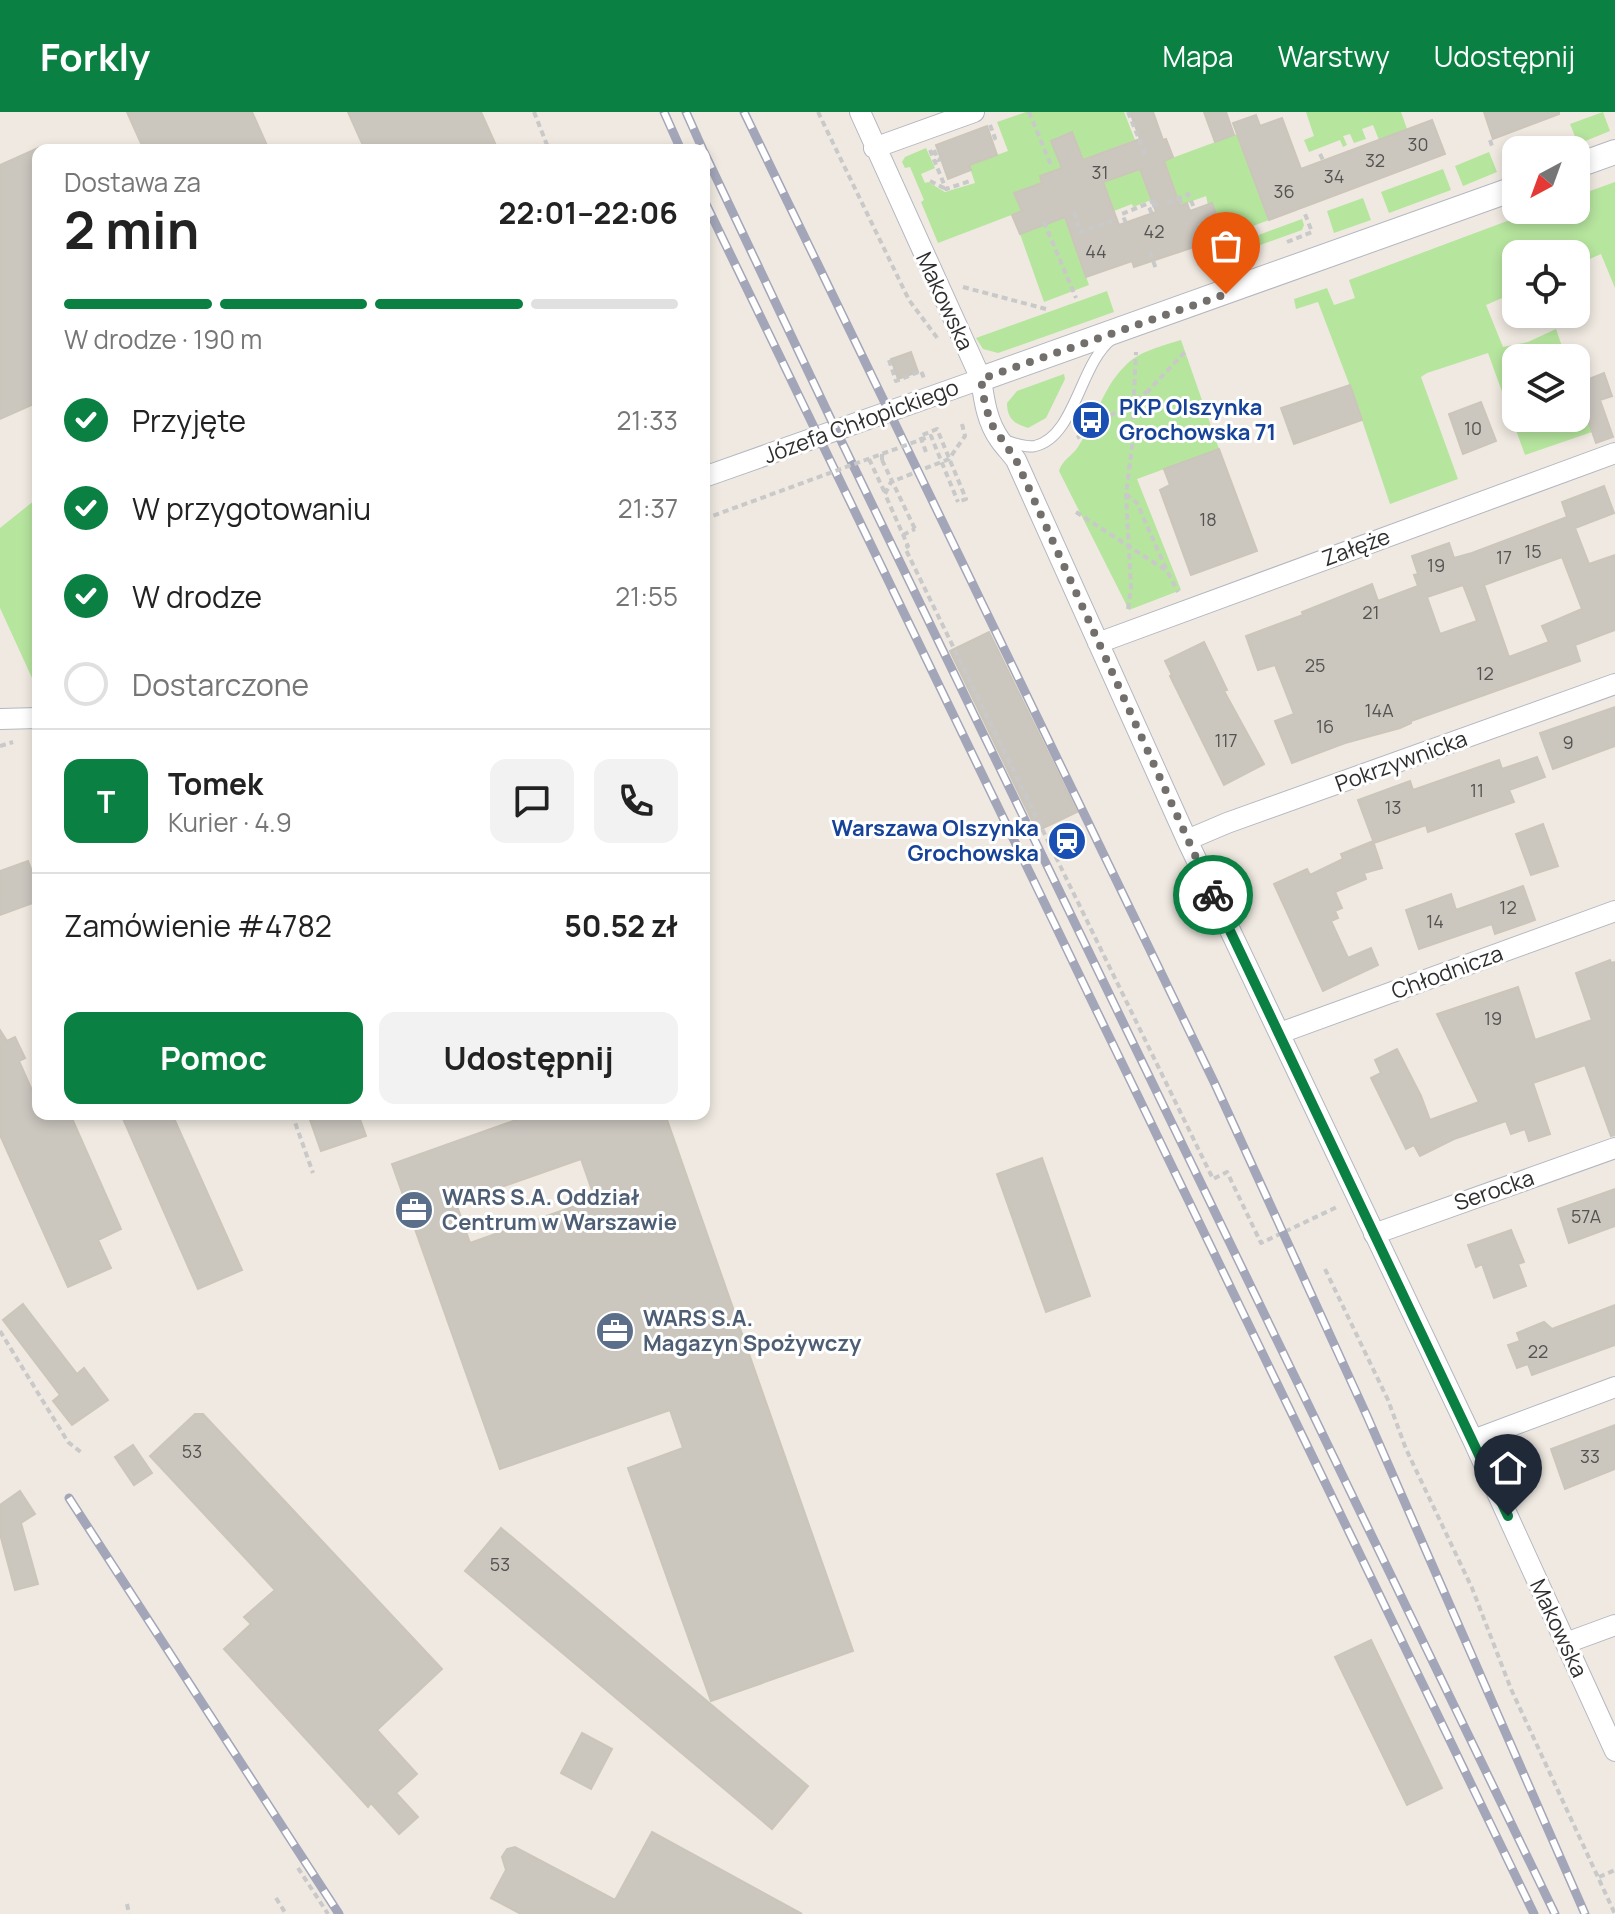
<!DOCTYPE html>
<html lang="pl">
<head>
<meta charset="utf-8">
<style>
  :root { --surface:#fff; --page:#f2f2f2; --text:#222; --muted:#767676; --line:#e0e0e0; --accent:#0b8043 }
  body { margin:0; font-family:Manrope,sans-serif; background:var(--page); color:var(--text); height:100vh; display:flex; flex-direction:column; font-size:30px; white-space:nowrap }
  * { box-sizing:border-box; margin:0 }
  p { font-size:26px; color:var(--muted) }
  .icon { flex:none; width:44px; height:44px; fill:none; stroke:currentColor; stroke-width:2; stroke-linecap:round; stroke-linejoin:round }
  .map { position:relative; flex:1; overflow:hidden }
  .details { position:absolute; left:32px; top:32px; width:678px; height:976px; display:flex; flex-direction:column; background:var(--surface); border-radius:16px; box-shadow:0 4px 12px #0003 }
  .details>* { flex:none }
  .needle { width:52px; rotate:221deg }
  .controls { position:absolute; left:1502px; top:24px; display:grid; gap:16px }
  .controls a { display:grid; place-items:center; width:88px; height:88px; border-radius:16px; background:var(--surface); box-shadow:0 4px 12px #0003; font-size:40px }
  .pin { position:absolute; display:grid; place-items:center; width:68px; height:68px; color:#fff; margin:-82px -34px; border-radius:50% 50% 50% 0; rotate:-45deg; box-shadow:0 0 8px #0007 }
  .pin .icon { rotate:45deg }
  .courier { position:absolute; display:grid; place-items:center; width:80px; height:80px; margin:-40px; border:6px solid #0b8043; border-radius:50%; background:#fff; color:#222; box-shadow:0 2px 10px #0007 }
  .head em { font-style:normal; font-weight:700 }
  .head div { display:flex; flex-direction:column-reverse }
  .head { display:flex; align-items:center; justify-content:space-between; height:136px; padding:0 32px }
  h1 { font-size:52px; font-weight:700; line-height:60px }
  .bar { display:grid; grid-template-columns:repeat(4,1fr); gap:12px 8px; align-content:center; height:96px; padding:0 32px }
  .bar i { height:10px; border-radius:6px; background:var(--line) }
  .bar .active { background:var(--accent) }
  .bar p { grid-column:span 4 }
  .line { display:flex; align-items:center; gap:20px; padding:0 32px; border-top:2px solid var(--line) }
  .line div { flex:1 }
  .round { display:grid; place-items:center; flex:none; width:84px; height:84px; border-radius:16px; background:var(--page) }
  ol { padding:0 32px; list-style:none }
  li { display:flex; align-items:center; gap:24px; height:88px }
  li p { margin-inline-start:auto }
  li .icon { padding:8px; border-radius:50%; background:var(--accent); color:#fff; stroke-width:4 }
  li:last-child { color:var(--muted) }
  li i { width:44px; height:44px; border:4px solid var(--line); border-radius:50% }
  .button { display:flex; gap:16px; margin-top:auto; padding:16px 32px }
  .button a { flex:1; height:92px; border-radius:16px; background:var(--accent); color:#fff; font-size:32px; font-weight:700; line-height:92px; text-align:center }
  .button a+a { background:var(--page); color:var(--text) }
  header { display:flex; align-items:center; gap:48px; box-sizing:border-box; height:112px; padding:0 40px; background:var(--accent); color:#fff }
  header strong { font-size:38px }
  nav { display:flex; gap:44px; margin-inline-start:auto; font-size:28px }
  .map>svg:first-child { display:block }
</style>
</head>
<body>
<header>
<strong>Forkly</strong>
<nav><a>Mapa</a><a>Warstwy</a><a>Udostępnij</a></nav>
</header>
<div class="map">
<svg width="1615" height="1802" viewBox="0 0 1615 1802">
  <rect width="100%" height="100%" fill="#efe9e1"/>
  <path fill="#b6e59e" d="M1026,0h98l11,28 -19,7 3,9 -79,20 2,7 -27,10 7,18 -84,32 -17,-41 3,-2 -14,-33 -5,1 -3,-6 3,-5 21,-9 9,20 -14,6 4,9 3,-1 17,10 30,-9 -6,-18 39,-14 -11,-29z
    M1306,0h95l6,17 -28,11 -6,-15 -11,4 4,10 -12,4 -4,-9 -7,2 4,9 -4,2 -3,-7 -31,12 -5,-12 10,-4z
    M1603,0l7,19 -32,13 -8,-20z
    M1237,22l32,86 -45,17 -12,-33 -4,1 -2,-9 -30,11 -10,-23 5,-2 -7,-21z
    M1489,40l8,20 -34,14 -8,-20z
    M1140,57l6,18 13,10 -26,10 -1,-3 -18,7 -11,-29z
    M1443,57l8,21 -62,23 -8,-21z
    M1615,70v106l-14,-34 -25,11v-11h-60v38l-30,13 17,42 25,-5 28,-13 10,29h-50v60h60v-29l16,43 -67,23 -37,-102 -61,20 -6,4 37,102 -68,25 -34,-102 -38,-100 -22,7 -2,-10 33,-11 7,17 21,-7 -6,-18 188,-70h39v-14z
    M1363,86l8,22 -37,13 -7,-22z
    M1039,93l23,7 2,6 6,-2 28,14 -25,10 16,45 -45,17 -24,-68 25,-9z
    M1302,107l2,6 -2,5 -61,22 -5,-3 -2,-5z
    M1107,179l7,21 -116,41 -15,-4 -7,-11z
    M1181,228l38,109 -82,30 44,111 -52,20 -70,-139c3,-11 13,-15 19,-24 17,-26 25,-60 47,-81 14,-15 37,-20 56,-26z
    M1064,262l1,5 -19,39 -18,10c-14,-4 -21,-10 -21,-25l10,-12z
    M35,388l3,3v188l-38,-83v-80z"/>
  <path fill="#cbc7bf" stroke="#cbc5ba" stroke-width="2" fill-rule="evenodd" d="M127,0h125l17,38h-125z
    M348,0h133l17,38h-133z
    M1130,0h23l10,28 3,-1 7,18 -9,4 16,45 7,-3 3,8 22,-8 12,34 -90,30 -2,-6 -46,16 -21,-60 -45,17 -8,-19 10,-4 -8,-18 28,-10 -2,-7 22,-8 -11,-27 21,-9 11,28 57,-21zM1140,57l16,43 -37,13 -16,-43z
    M1204,0h22l8,23 -19,7z
    M1484,0h75v2l-66,25z
    M1256,3l4,11 22,-8 19,51 131,-49 13,34 -176,66 -36,-97z
    M987,14l10,29 -28,10 2,5 -23,9 -12,-34z
    M38,36v254l-38,17v-254z
    M911,240l7,20 -20,7 -7,-20z
    M1604,261l8,23 -12,4 13,37 -17,6 -20,-59z
    M1350,273l12,35 -68,24 -13,-36z
    M1481,290l15,39 -33,13 -14,-40z
    M1219,337l38,102 -66,24 -31,-85 10,-5 -6,-16z
    M1604,374l10,27 -39,15 14,36 26,-9v75l-40,15 5,16 -169,60v2l-11,5 -55,15 -53,20 -17,-42 19,-7 -19,-49 -17,5 -12,-34 57,-21 -1,-3 70,-28 6,17 40,-15 -4,-11 4,-1 -6,-18 37,-13 5,15 18,-5 95,-36 -5,-15zM1562,445l20,52 -40,17 7,16 -40,15 -25,-72zM1463,473l14,36 -37,13 -13,-37z
    M989,520l88,180 -40,19 -87,-180z
    M1204,530l23,48 -3,1 40,73 -40,21 -54,-109 2,-1 -7,-14z
    M1615,595v39l-62,23 -13,-36z
    M1537,645l8,20 -36,13 5,12 -86,30 -2,-7 -52,18 -16,-43 52,-19 3,9 86,-30 3,9z
    M1543,712l15,42 -27,9 -15,-41z
    M1373,729l9,27 -18,5 2,6 -31,13 7,16 -7,3 3,7 -7,3 17,37 23,-10 7,17 -55,26 -49,-107 33,-15 3,6 33,-16 -2,-5z
    M28,749l10,26v14l-38,14v-44z
    M1523,774l12,34 -40,14 -3,-10 -73,25 -13,-39 45,-16 5,16z
    M1610,848l1,3 4,-1v173l-4,1 -26,-71 -52,18 17,51 -21,7 -4,-12 -14,5 -5,-13 -52,18 -34,17 -6,-11 -8,4 -35,-71 10,-5 -6,-13 22,-11 24,47 9,24 49,-18 -42,-88 81,-27 17,53 57,-20 -16,-47z
    M0,918l7,11 8,-4 10,21 -6,3 19,43v10h32l51,115 -23,11 13,28 -43,19 -68,-152z
    M121,1002h51l70,156 -44,19z
    M308,1002h50l8,22 -45,15z
    M533,1002h132l188,537 -142,50 -83,-233 55,-20 -13,-38 -170,59 -108,-305zM581,1047l14,40 -125,44 -14,-40z
    M1042,1046l48,138 -44,16 -49,-138z
    M1615,1077v37l-46,17 -11,-34z
    M1511,1118l13,32 -6,2 8,22 -32,12 -12,-34 -6,3 -8,-22z
    M23,1192l54,70 7,-6 24,32 -36,25 -19,-24 7,-6 -57,-75z
    M1615,1193v40l-83,30 -4,-11 -11,4 -9,-23 12,-4 -3,-8 27,-11 8,7z
    M195,1302h8l239,255 -65,61 40,44 -21,19 22,24 -19,17 -28,-31 -3,4 -144,-158 27,-25 -7,-7 31,-27 -125,-134z
    M1615,1313v44l-50,20 -14,-40z
    M133,1333l19,28 -18,12 -19,-28z
    M20,1379l15,23 -14,9 17,61 -23,6 -15,-56v-29z
    M501,1416l307,258 -36,43 -307,-258z
    M1371,1528l71,148 -35,17 -72,-148z
    M582,1621l30,16 -21,40 -30,-16z
    M652,1720l150,82h-281l-30,-16 15,-28 -4,-13 5,-8 8,-2 100,53z"/>
  <g fill="none" stroke-linecap="round" stroke-linejoin="round">
    <g stroke="#b4b7c1" stroke-width="12">
      <path id="service" d="M1004,328c10,3 21,8 31,6 40,-9 45,-83 77,-107"/>
    </g>
    <g stroke="#b4b7c1" stroke-width="22">
      <path id="minor" d="M860,0l121,267c3,21 6,43 19,61 5,7 11,13 16,20l171,380 286,600 142,311
        M874,36l100,-36
        M704,365l277,-98
        M1098,531l517,-190
        M0,607l38,-1
        M1187,728l40,-17 388,-139
        M1280,921l335,-122
        M1374,1122l241,-86
        M1473,1328l142,-53
        M1566,1531l49,-18"/>
    </g>
    <g stroke="#b4b7c1" stroke-width="26">
      <path id="tertiary" d="M1576,54l39,-14
        M981,267l535,-191"/>
    </g>
    <path stroke="#c9c9c9" stroke-width="4" stroke-dasharray="6 4" stroke-linecap="butt" d="M534,0l15,38
      M818,0l91,188 29,39
      M1029,0l22,53
      M1128,0l18,44
      M990,13l5,13 -4,2
      M1490,28l2,6
      M930,38l16,39 24,-8
      M934,38l4,10 3,-1
      M1320,42l3,6
      M930,69l16,8
      M1179,86l3,7
      M1167,91l21,-9 7,16
      M1074,100l6,20 32,-11
      M1044,110l32,76
      M1126,111l-4,-9 34,-14 1,4 -8,3 3,7
      M1230,123l3,5
      M1230,130l7,18 4,-1
      M1287,130l25,-10 -7,-18
      M1202,133l2,6
      M1150,140l6,17
      M963,175l83,22
      M889,248l7,21 25,-10 3,7
      M1133,303l3,-63
      M962,312l3,12 -16,23 -58,23 -6,12 23,52 -3,2 308,631 14,-7 34,71 76,-36
      M1077,326l71,-47
      M926,340l-6,-16 17,-7 29,70 -8,3
      M882,342v6
      M869,347l16,34
      M1126,382l11,9 29,66
      M1076,400l91,59 11,21
      M903,423l12,-6
      M1128,497l3,-20 -5,-95 6,-47 1,-30 16,-27 36,-38
      M0,634l13,-4
      M292,1002l21,59
      M1325,1157l63,131 18,49 66,139 39,101 104,225
      M0,1219l68,111 14,11
      M298,1756l30,46
      M1599,1765l16,-7
      M276,1786l10,16
      M127,1792l2,10"/>
    <use href="#service" stroke="#fff" stroke-width="10"/>
    <use href="#minor" stroke="#fff" stroke-width="20"/>
    <use href="#tertiary" stroke="#fff" stroke-width="24"/>
    <g stroke="#a3a6b8" stroke-width="9">
      <path id="rail" d="M664,0l17,38
        M686,0l17,38
        M744,0l470,970 153,334 218,498
        M704,40l132,278 719,1484
        M704,88l830,1714
        M69,1386l270,416"/>
    </g>
    <use href="#rail" stroke="#fff" stroke-width="6" stroke-dasharray="18" stroke-linecap="butt"/>
    <path stroke="#c9c9c9" stroke-width="4" stroke-dasharray="6 4" stroke-linecap="butt" d="M882,348l33,69
      M704,407l227,-83 27,66"/>
  </g>
  <g fill="none" stroke-linecap="round" stroke-linejoin="round">
    <path stroke="#726f6d" stroke-width="8" stroke-dasharray="0 14.4" d="M1213,783l-197,-435 -24,-35 -7,-20 -4,-26 245,-85"/>
    <path stroke="#0b8043" stroke-width="10" d="M1213,783l295,621"/>
  </g>
  <defs>
    <g id="bus-disc" transform="scale(2)"><circle r="9.5" fill="#1a4fb4" stroke="#fff"/><path d="M-5-6H5V4H4V6H2V4H-2V6H-4V4H-5ZM-3.5-4V0h7V-4ZM-3.5 1.2v1.5H-2V1.2ZM2 1.2v1.5H3.5V1.2Z" fill="#fff"/></g>
    <g id="station-disc" transform="scale(2)"><circle r="9.5" fill="#1a4fb4" stroke="#fff"/><path d="M-3-6H3Q5-6 5-4V2Q5 4 3 4L4.5 6H3L1.5 4h-3L-3 6H-4.5L-3 4Q-5 4-5 2V-4Q-5-6-3-6ZM-3.5-4v3h7v-3ZM-3.5 1v1.5H-2V1ZM2 1v1.5H3.5V1Z" fill="#fff"/></g>
    <g id="office-disc" transform="scale(2)"><circle r="9.5" fill="#5c6f8a" stroke="#fff"/><path d="M-6-3h4V-5.5h4V-3h4V5H-6ZM-1-4.5V-3h2v-1.5ZM-6 0V1H6V0Z" fill="#fff"/></g>
  </defs>
  <g fill-rule="evenodd">
    <use href="#bus-disc" x="1091" y="308"/>
    <use href="#station-disc" x="1067" y="729"/>
    <use href="#office-disc" x="414" y="1098"/>
    <use href="#office-disc" x="615" y="1219"/>
  </g>
  <g text-anchor="middle" stroke-width="6" stroke-linejoin="round" paint-order="stroke">
    <g font-size="18" fill="#555452">
      <text x="1418" y="39">30</text>
      <text x="1375" y="55">32</text>
      <text x="1100" y="67">31</text>
      <text x="1334" y="71">34</text>
      <text x="1284" y="86">36</text>
      <text x="1154" y="126">42</text>
      <text x="1096" y="146">44</text>
      <text x="1473" y="323">10</text>
      <text x="1208" y="414">18</text>
      <text x="1533" y="446">15</text>
      <text x="1504" y="452">17</text>
      <text x="1436" y="460">19</text>
      <text x="1371" y="507">21</text>
      <text x="1315" y="560">25</text>
      <text x="1485" y="568">12</text>
      <text x="1379" y="605">14A</text>
      <text x="1325" y="621">16</text>
      <text x="1226" y="635">117</text>
      <text x="1568" y="637">9</text>
      <text x="1477" y="685">11</text>
      <text x="1393" y="702">13</text>
      <text x="1508" y="802">12</text>
      <text x="1435" y="816">14</text>
      <text x="1493" y="913">19</text>
      <text x="1586" y="1111">57A</text>
      <text x="1538" y="1246">22</text>
      <text x="192" y="1346">53</text>
      <text x="1590" y="1351">33</text>
      <text x="500" y="1459">53</text>
    </g>
    <g font-size="22" fill="#2e2e2e" stroke="#fff">
      <text transform="translate(945 189) rotate(65)" y="8">Makowska</text>
      <text transform="translate(861 309) rotate(-20)" y="8">Józefa Chłopickiego</text>
      <text transform="translate(1356 435) rotate(-20)" y="8">Załęże</text>
      <text transform="translate(1401 649) rotate(-20)" y="8">Pokrzywnicka</text>
      <text transform="translate(1447 860) rotate(-20)" y="8">Chłodnicza</text>
      <text transform="translate(1494 1078) rotate(-19)" y="8">Serocka</text>
      <text transform="translate(1559 1516) rotate(65)" y="8">Makowska</text>
    </g>
    <g font-size="22" font-weight="bold" fill="#164399" stroke="#fff" text-anchor="start">
      <text x="1119" y="303">PKP Olszynka<tspan x="1119" dy="25">Grochowska 71</tspan></text>
      <text x="1039" y="724" text-anchor="end">Warszawa Olszynka<tspan x="1039" dy="25">Grochowska</tspan></text>
    </g>
    <g font-size="22" font-weight="bold" fill="#4e5e75" stroke="#fff" text-anchor="start">
      <text x="442" y="1093">WARS S.A. Oddział<tspan x="442" dy="25">Centrum w Warszawie</tspan></text>
      <text x="643" y="1214">WARS S.A.<tspan x="643" dy="25">Magazyn Spożywczy</tspan></text>
    </g>
  </g>
</svg>
<div class="controls">
<a><svg class="needle" viewBox="-14 -14 28 28"><path d="M0-13l5 13h-10z" fill="#e53935"/><path d="M0 13l5-13h-10z" fill="#767676"/></svg></a>
<a><svg class="icon" aria-label="locate" viewBox="0 0 24 24"><circle cx="12" cy="12" r="6"/><path d="M12 2v4M12 18v4M2 12h4M18 12h4"/></svg></a>
<a><svg class="icon" aria-label="layers" viewBox="0 0 24 24"><path d="M12 4l9 5-9 5-9-5zM3 14l9 5 9-5"/></svg></a>
</div>
<div class="pin" style="left:1226px;top:182px;background:#ea580c"><svg class="icon" aria-label="bag" viewBox="0 0 24 24"><path d="M5 8h14l-1 12H6zM9 8a3 3 0 0 1 6 0"/></svg></div>
<div class="pin" style="left:1508px;top:1404px;background:#1f2937"><svg class="icon" aria-label="home" viewBox="0 0 24 24"><path d="M3 11l9-7 9 7M6 9v11h12V9"/></svg></div>
<div class="courier" style="left:1213px;top:783px"><svg class="icon" aria-label="bike" viewBox="0 0 24 24"><circle cx="6" cy="16" r="4"/><circle cx="18" cy="16" r="4"/><path d="M6 16l4-8h5l3 8M10 8l3 8H6M13 5h3"/></svg></div>
<section class="details">
<div class="head"><div><h1>2 min</h1><p>Dostawa za</p></div><em>22:01–22:06</em></div>
<div class="bar"><i class="active"></i><i class="active"></i><i class="active"></i><i></i><p>W drodze · 190 m</p></div>
<ol>
<li><svg class="icon" aria-label="check" viewBox="0 0 24 24"><path d="M5 12l5 5 9-10"/></svg>Przyjęte<p>21:33</p></li>
<li><svg class="icon" aria-label="check" viewBox="0 0 24 24"><path d="M5 12l5 5 9-10"/></svg>W przygotowaniu<p>21:37</p></li>
<li><svg class="icon" aria-label="check" viewBox="0 0 24 24"><path d="M5 12l5 5 9-10"/></svg>W drodze<p>21:55</p></li>
<li><i></i>Dostarczone</li>
</ol>
<div class="line" style="height:144px"><b class="round" style="background:var(--accent);color:#fff">T</b><div><b>Tomek</b><p>Kurier · 4.9</p></div><a class="round"><svg class="icon" aria-label="chat" viewBox="0 0 24 24"><path d="M4 5h16v11H9l-5 4z"/></svg></a><a class="round"><svg class="icon" aria-label="phone" viewBox="0 0 24 24"><path d="M5 4h4l2 5-3 2q2 4 5 5l2-3 5 2v4C11 20 4 13 5 4z"/></svg></a></div>
<div class="line" style="height:104px"><div>Zamówienie #4782</div><b>50.52 zł</b></div>
<div class="button"><a>Pomoc</a><a>Udostępnij</a></div>
</section>
</div>
</body>
</html>
